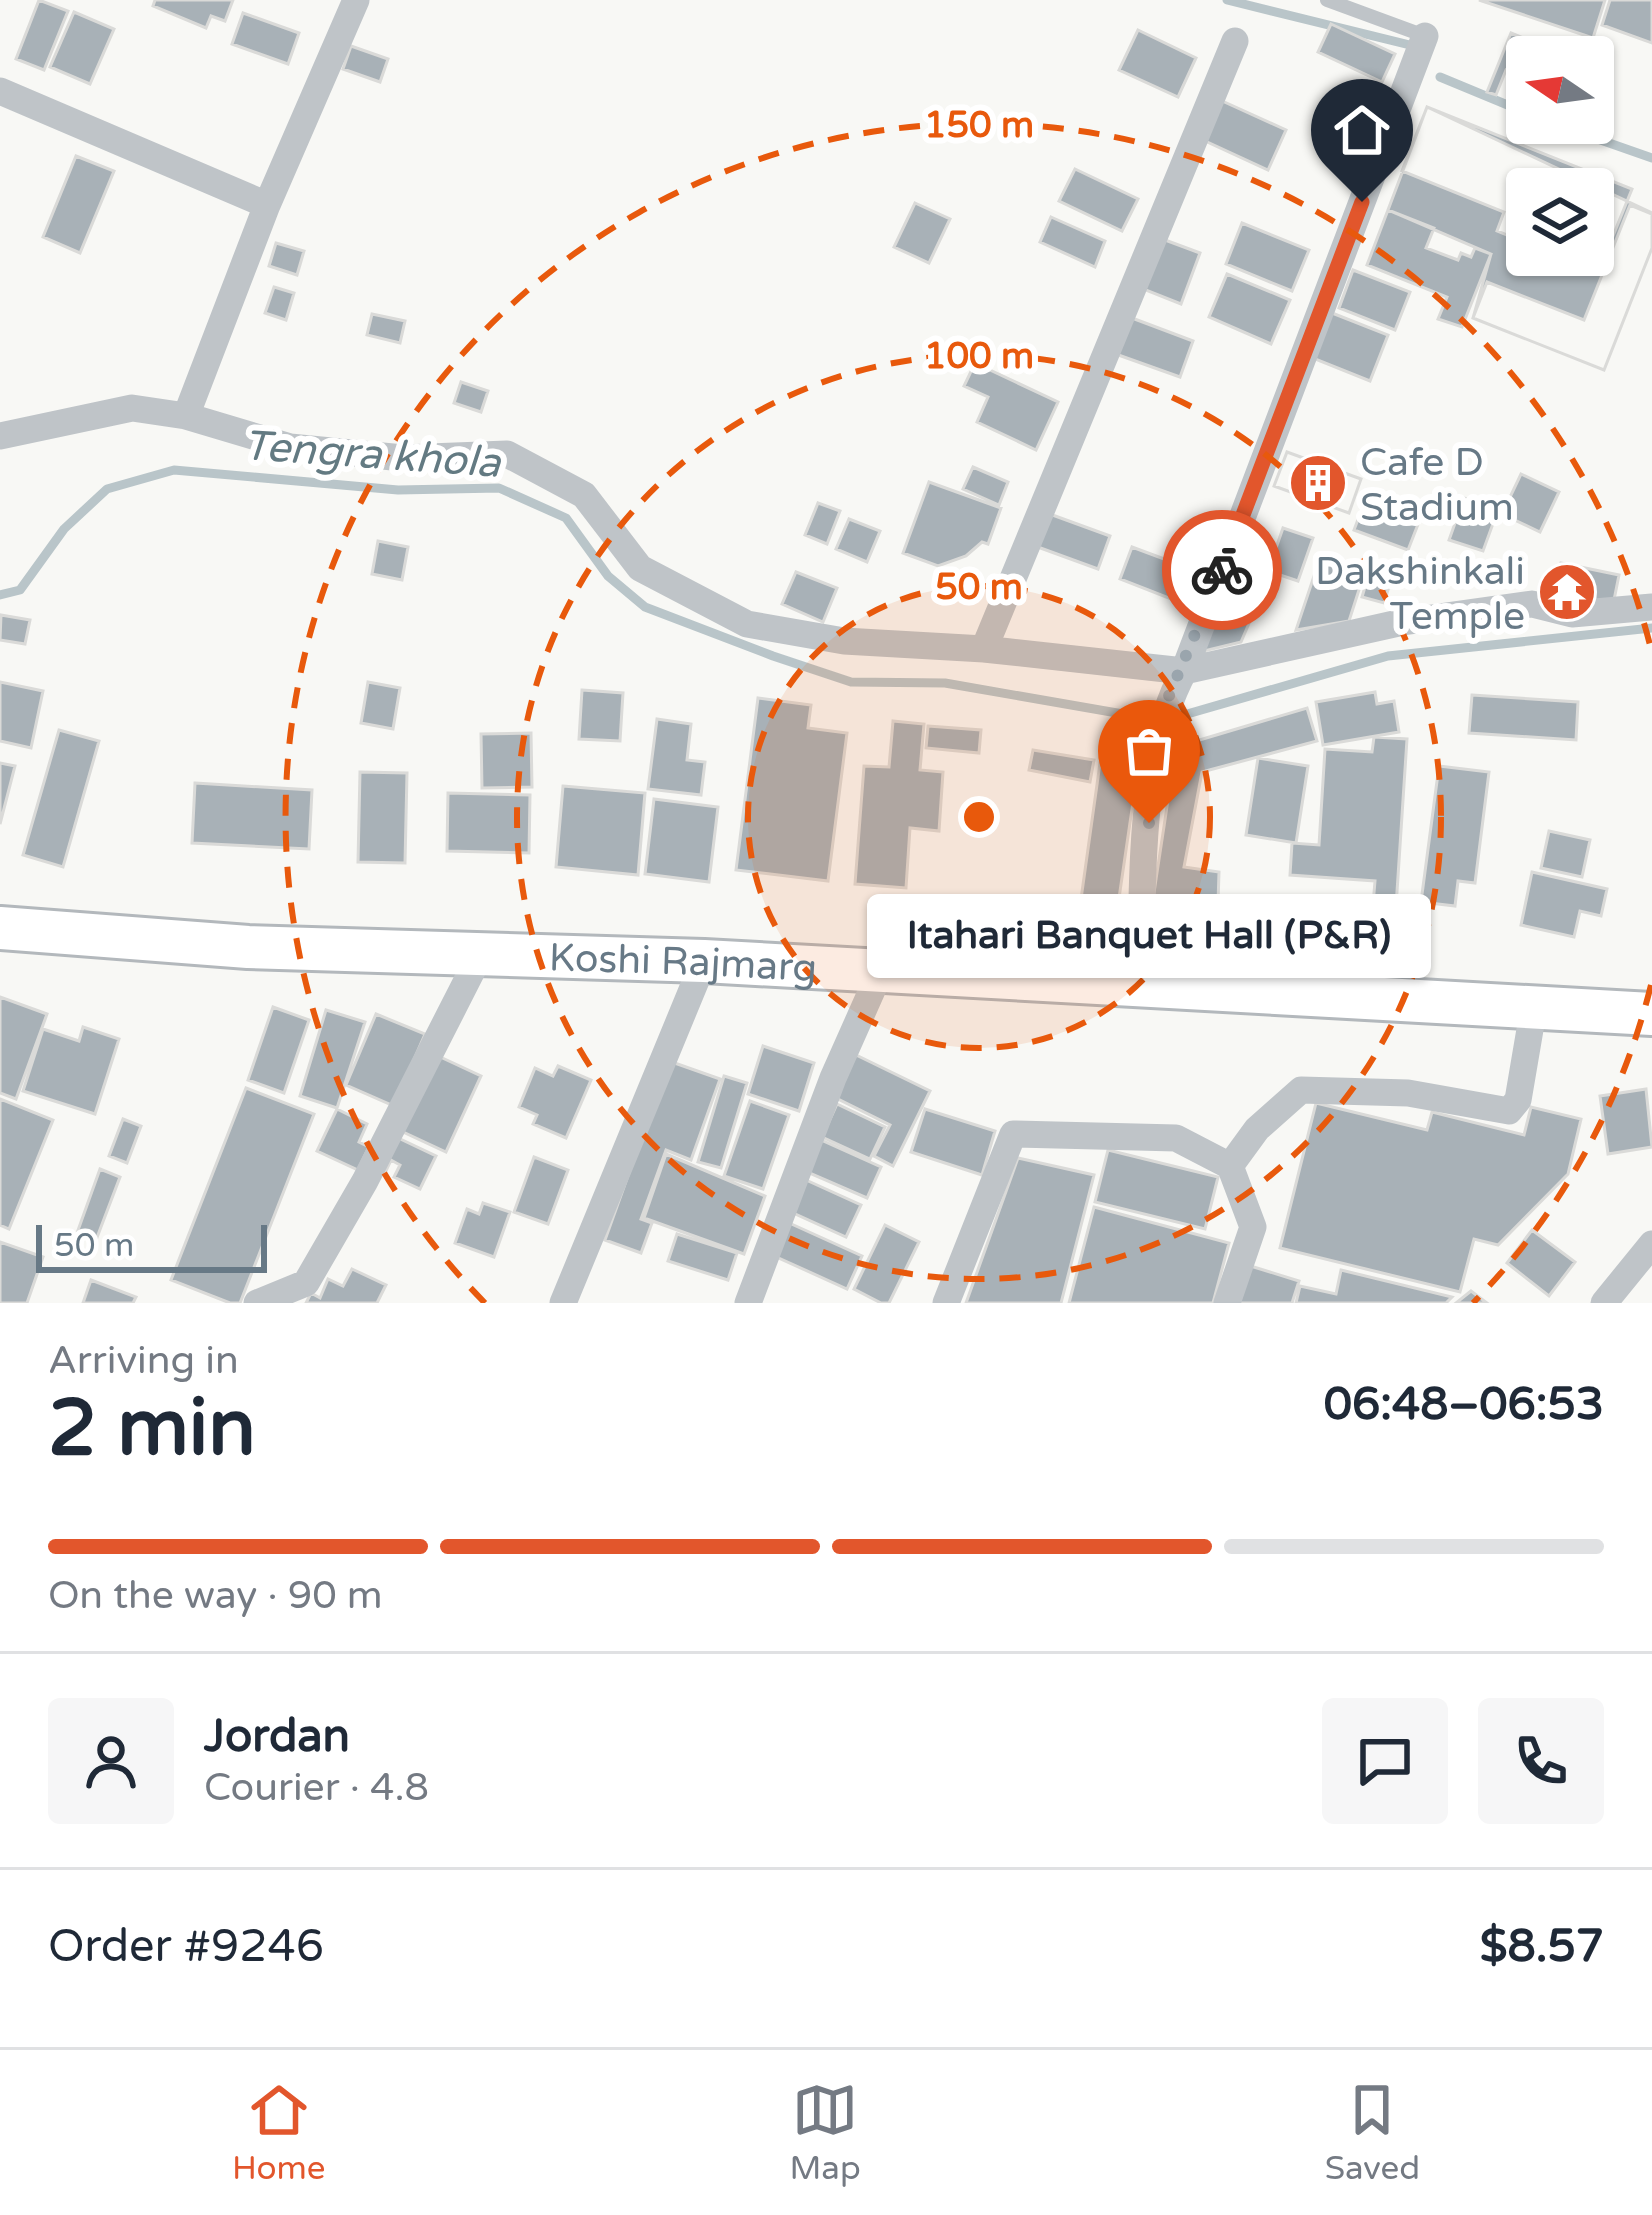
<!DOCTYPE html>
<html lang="en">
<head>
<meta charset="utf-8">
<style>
  :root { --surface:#fff; --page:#f6f6f7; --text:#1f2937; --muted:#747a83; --line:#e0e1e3; --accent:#e2562c }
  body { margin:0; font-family:"Varela Round",sans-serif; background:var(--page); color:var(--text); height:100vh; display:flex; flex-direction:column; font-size:45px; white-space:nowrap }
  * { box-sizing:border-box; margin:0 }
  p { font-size:39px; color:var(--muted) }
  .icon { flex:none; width:66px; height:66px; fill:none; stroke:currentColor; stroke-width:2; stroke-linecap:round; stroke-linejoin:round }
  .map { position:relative; height:1303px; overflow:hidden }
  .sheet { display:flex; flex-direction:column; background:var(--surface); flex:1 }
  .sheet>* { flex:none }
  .needle { width:78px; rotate:283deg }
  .controls { position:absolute; left:1506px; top:36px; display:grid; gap:24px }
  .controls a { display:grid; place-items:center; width:108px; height:108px; border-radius:12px; background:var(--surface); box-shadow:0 3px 9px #0004; font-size:60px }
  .scale { position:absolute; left:36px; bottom:30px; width:231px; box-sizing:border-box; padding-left:12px; border:6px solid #677986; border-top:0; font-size:33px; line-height:42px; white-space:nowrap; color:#677986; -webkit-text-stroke:9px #fff; paint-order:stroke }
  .pin { position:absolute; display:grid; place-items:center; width:102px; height:102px; color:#fff; margin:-123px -51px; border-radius:50% 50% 50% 0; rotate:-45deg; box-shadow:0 0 12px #0007 }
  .pin .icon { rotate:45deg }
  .courier { position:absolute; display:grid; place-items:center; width:120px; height:120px; margin:-60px; border:9px solid #e2562c; border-radius:50%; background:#fff; color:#222; box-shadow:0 3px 15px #0007 }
  .bubble { position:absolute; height:84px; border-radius:12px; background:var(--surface); box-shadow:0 3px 9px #0004; font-size:39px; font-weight:700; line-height:84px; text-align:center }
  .head em { font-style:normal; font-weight:700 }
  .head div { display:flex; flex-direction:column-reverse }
  .head { display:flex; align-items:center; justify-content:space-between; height:204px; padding:0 48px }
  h1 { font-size:78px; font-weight:700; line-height:90px }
  .bar { display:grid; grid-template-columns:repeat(4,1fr); gap:18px 12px; align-content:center; height:144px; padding:0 48px }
  .bar i { height:15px; border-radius:9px; background:var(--line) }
  .bar .current { background:var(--accent) }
  .bar p { grid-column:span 4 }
  .line { display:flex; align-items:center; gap:30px; padding:0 48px; border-top:3px solid var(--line) }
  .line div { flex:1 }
  .round { display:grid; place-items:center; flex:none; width:126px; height:126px; border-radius:12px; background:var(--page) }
  .tabs { display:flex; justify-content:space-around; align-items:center; height:168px; border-top:3px solid var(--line); background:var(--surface); font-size:33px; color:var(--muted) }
  .tabs a { display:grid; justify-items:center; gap:6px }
  .tabs .current { color:var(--accent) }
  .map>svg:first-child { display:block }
</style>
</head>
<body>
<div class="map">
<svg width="1652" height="1303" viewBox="0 0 1652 1303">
  <rect width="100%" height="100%" fill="#f8f8f5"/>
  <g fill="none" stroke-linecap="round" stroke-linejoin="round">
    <path stroke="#b9c5c9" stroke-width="9" d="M1227,0l187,46
      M1440,77l87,36
      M1552,123l100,35
      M0,595l20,-5 44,-61 43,-40 67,-19 224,20 101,-2 67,30 42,58 37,31 128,49 78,26 94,1 218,38 225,-65 264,-28"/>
  </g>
  <path fill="#a8b1b7" stroke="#dadad8" stroke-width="3" fill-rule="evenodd" d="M39,0l29,11 -24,59 -28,-11z
    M155,0h78l-8,21 -14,-5 -5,12 -53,-22z
    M1479,0h126l-12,38z
    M1610,0h42v43l-50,-18z
    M74,12l40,17 -24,55 -40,-17z
    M243,13l56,20 -11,31 -56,-20z
    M1331,24l64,30 -13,28 -64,-30z
    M1138,30l58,28 -18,39 -59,-27z
    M1511,33l60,24h-44v51l-19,-8 10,-25 -12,-5 -10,25 -9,-3z
    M351,46l37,13 -8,23 -37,-13z
    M1220,100l66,30 -18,40 -65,-30z
    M1427,107l205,82 -26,64 -13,-5v-59h-66l-3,53 -27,-11 7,-19 -102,-41z
    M1427,107l225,106v35l-48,122 -131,-52 18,-64 -103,-44zM1527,189h66v66h-66z
    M76,156l38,15 -34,82 -37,-16z
    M1075,169l63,30 -16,32 -63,-30z
    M915,203l35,16 -21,44 -35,-16z
    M1630,205l22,9v34l-48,122 -131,-52 14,-36 97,38z
    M1388,210l46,18 -8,20 32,12 3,-7 10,4 4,-9 16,6 -29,73 -24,-8 9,-22 -80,-32z
    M1051,217l54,24 -10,26 -55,-25z
    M1242,223l67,27 -17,41 -66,-27z
    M1157,237l43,16 -19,51 -43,-17z
    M276,243l28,8 -7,24 -28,-9z
    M1353,270l57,22 -15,38 -56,-22z
    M1227,274l63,26 -19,44 -62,-27z
    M274,287l20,6 -8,27 -21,-7z
    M1327,311l61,24 -18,46 -60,-24z
    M372,314l33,7 -5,22 -33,-8z
    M1124,315l69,26 -13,36 -70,-25z
    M975,363l83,39 -22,48 -59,-28 11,-25 -24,-11z
    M461,382l27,9 -7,21 -27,-9z
    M1287,452l74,27 -12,34 -75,-27z
    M1287,452l74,27 -12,34 -75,-27z
    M973,467l35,15 -9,23 -36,-16z
    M1521,474l38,18 -19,40 -38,-18z
    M929,482l72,26 -13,36 -6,-2 -16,14 -28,10 -35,-13z
    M1368,493l54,21 -14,36 -54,-20z
    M1464,498l34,12 -15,41 -34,-11z
    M818,503l22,8 -13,33 -22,-9z
    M1047,513l63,23 -12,33 -63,-23z
    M849,519l31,12 -13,31 -31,-13z
    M1283,528l30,10 -15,43 -30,-10z
    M378,541l30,6 -6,33 -30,-6z
    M1132,547l59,22 -12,33 -59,-23z
    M1321,555l45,13 -17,53 -53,9z
    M1561,563l58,12 -6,30 -58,-11z
    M1370,570l22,7 -8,26 -22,-6z
    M796,572l41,16 -14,34 -41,-18z
    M1220,596l30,25 -9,21 -41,10z
    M1,615l29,5 -5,24 -25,-4z
    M0,682l43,9 -12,57 -31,-7z
    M368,682l32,6 -7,41 -32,-6z
    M582,690l41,3 -3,48 -41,-2z
    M1375,692l2,12 17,-3 5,31 -76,13 -7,-43z
    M1472,695l106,7 -2,38 -107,-7z
    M758,698l53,7 -3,23 39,5 -19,148 -92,-11z
    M1307,708l10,33 -115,31 -18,95 35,5 -1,31 -65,-4 23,-152z
    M657,719l34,5 -4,36 18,2 -4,33 -53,-6z
    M893,721l31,3 -4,46 23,2 -4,59 -29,-3 -4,60 -51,-4 9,-118 25,1z
    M928,726l53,4 -2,23 -53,-5z
    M59,730l40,11 -36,126 -40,-12z
    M531,733l1,54 -50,1 -1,-54z
    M1374,737l33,2 -11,168 -23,-2 2,-24 -85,-6 2,-32 27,2 6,-96 47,3z
    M1033,750l61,10 -4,22 -61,-12z
    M1258,758l50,8 -12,77 -50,-8z
    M0,763l15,3 -15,58z
    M1100,763l38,5 -20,137 -37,-6z
    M1439,766l50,6 -14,111 -17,-2 -3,25 -34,-4z
    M360,772l47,1 -2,90 -47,-1z
    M195,783l117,7 -3,59 -117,-6z
    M563,786l82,7 -7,82 -82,-8z
    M448,793l82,2 -1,58 -82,-2z
    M654,799l64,8 -9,75 -64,-8z
    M1549,831l41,9 -8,37 -41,-9z
    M1532,872l75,17 -6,27 -21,-5 -6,26 -53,-12z
    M0,997l47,17 -31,85 -16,-6z
    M273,1007l36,13 -25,73 -36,-13z
    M326,1010l39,12 -28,86 -37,-12z
    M376,1014l49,20 -31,72 -48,-21z
    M83,1027l36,12 -24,75 -72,-23 20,-62 36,12z
    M763,1046l51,17 -15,48 -51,-17z
    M854,1054l76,37 -37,75 -19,-10 16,-31 -56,-28z
    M436,1055l45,21 -35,76 -45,-21z
    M669,1061l51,18 -29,81 -25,-10 -25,69 11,4 -11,30 -36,-13z
    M558,1066l33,14 -25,58 -33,-14 4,-9 -18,-8 16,-39 18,8z
    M724,1076l23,7 -26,85 -23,-6z
    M246,1088l68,26 -74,189h-10l-59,-23z
    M1646,1089l6,58 -44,7 -8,-58z
    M0,1099l53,21 -44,109 -9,-4z
    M750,1101l39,14 -26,74 -39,-13z
    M1316,1103l111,27 5,-18 92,23 7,-28 50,12 -13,55 -70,71 -24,-6 -14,53 -180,-44z
    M837,1104l48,23 -15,32 -48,-22z
    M337,1109l30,15 -8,18 10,5 -11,23 -41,-19z
    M925,1109l70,22 -13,44 -71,-23z
    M123,1119l18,7 -14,37 -18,-7z
    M394,1136l42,20 -16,33 -26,-12 6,-12 -9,-5 -6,13 -7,-3z
    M821,1140l60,27 -14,31 -60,-26z
    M1108,1150l110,27 -13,52 -110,-27z
    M666,1154l99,42 -21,58 -100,-36z
    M534,1157l34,13 -20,54 -34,-12z
    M1018,1158l76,17 -33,128h-95z
    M100,1169l20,8 -24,63 -19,-7z
    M806,1180l55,25 -15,32 -55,-25z
    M483,1203l27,9 -16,45 -39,-14 12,-34 12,5z
    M1094,1207l135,36 -16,60h-144z
    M787,1222l75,34 -15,33 -75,-34z
    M885,1225l34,17 -30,61h-8l-27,-14z
    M1532,1230l43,32 -26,34 -42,-33z
    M677,1234l60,19 -9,27 -60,-19z
    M0,1242l43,15 -16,46h-27z
    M1244,1264l55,17 -7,22h-60z
    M352,1269l34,16 -9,18h-71l5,-10 9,5 8,-19 15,7z
    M1341,1270l111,27 -6,6h-150l4,-17 36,8z
    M91,1280l45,17 -3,6h-50z
    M1471,1291l16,12h-31z"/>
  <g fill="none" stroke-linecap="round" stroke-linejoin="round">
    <g stroke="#b3b8bc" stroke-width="48">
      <g id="primary">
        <path id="s1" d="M0,928l248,19 456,14 948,53"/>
      </g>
    </g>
    <path stroke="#bfc4c8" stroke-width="14" d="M1327,0l98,36"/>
    <path stroke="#bfc4c8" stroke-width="27" d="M356,0l-89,205 -81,211 104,31 113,11 104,-4 77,41 56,73 107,56 97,17 140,8 200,22 219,-49 129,-18 40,10 80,-7
      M0,91l267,114
      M0,436l132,-28 54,8
      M984,649l251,-608
      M1139,982c6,-101 -3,-221 45,-311l241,-635
      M257,1303l49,-20 59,-102 115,-226
      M563,1303l141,-342
      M748,1303l85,-225 48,-108
      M946,1303l67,-169 163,4 54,28
      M1227,1303l26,-76 -23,-61 27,-37 44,-39 107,3 101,18 9,-11 16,-94
      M1604,1303l48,-59"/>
    <use href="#primary" stroke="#fff" stroke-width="42"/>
  </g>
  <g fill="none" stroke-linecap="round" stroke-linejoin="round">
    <path stroke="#9aa5ad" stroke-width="12" stroke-dasharray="0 21.6" d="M1149,823l14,-113 59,-140"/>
    <path stroke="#e2562c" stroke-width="15" d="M1222,570l140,-368"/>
  </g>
  <circle cx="979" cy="817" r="231" fill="#e8590c" fill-opacity=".12"/>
  <g fill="none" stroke="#e8590c" stroke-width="6" stroke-dasharray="21 15">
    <circle cx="979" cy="817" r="231"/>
    <circle cx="979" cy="817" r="462"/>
    <path d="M1651 985A693 693 0 0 1 1473 1303M485 1303A693 693 0 1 1 1651 649"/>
  </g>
  <defs>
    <g id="building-disc" transform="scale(3)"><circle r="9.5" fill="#e2562c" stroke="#fff"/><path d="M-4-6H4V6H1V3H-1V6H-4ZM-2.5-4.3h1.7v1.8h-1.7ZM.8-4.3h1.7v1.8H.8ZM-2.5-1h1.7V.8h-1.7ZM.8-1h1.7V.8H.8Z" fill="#fff"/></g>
    <g id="temple-disc" transform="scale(3)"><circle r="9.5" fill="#e2562c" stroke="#fff"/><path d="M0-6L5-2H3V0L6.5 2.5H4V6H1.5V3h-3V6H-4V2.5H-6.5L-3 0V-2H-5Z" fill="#fff"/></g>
  </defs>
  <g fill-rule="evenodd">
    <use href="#building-disc" x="1318" y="483"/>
    <use href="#temple-disc" x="1567" y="592"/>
  </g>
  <g text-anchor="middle" stroke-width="12" stroke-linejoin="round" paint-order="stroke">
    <g font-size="39" fill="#677986" stroke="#fff" text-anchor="start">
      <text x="1360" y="475">Cafe D<tspan x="1360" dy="45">Stadium</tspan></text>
      <text x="1525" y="584" text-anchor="end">Dakshinkali<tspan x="1525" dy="45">Temple</tspan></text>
    </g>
    <g font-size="39" fill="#677986" stroke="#fff">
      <text dy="14" stroke="none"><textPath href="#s1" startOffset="684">Koshi Rajmarg</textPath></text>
    </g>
    <g font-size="42" font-style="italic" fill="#637a82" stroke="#fff">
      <text transform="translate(372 453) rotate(4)" y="15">Tengra khola</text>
    </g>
  </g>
  <circle cx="979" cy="817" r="18" fill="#e8590c" stroke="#fff" stroke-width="6"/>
  <g font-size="36" text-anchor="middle" font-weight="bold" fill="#e8590c" stroke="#fff" stroke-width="12" stroke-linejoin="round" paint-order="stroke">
    <text x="979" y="137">150 m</text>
    <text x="979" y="368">100 m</text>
    <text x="979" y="599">50 m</text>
  </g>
</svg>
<div class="controls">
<a><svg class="needle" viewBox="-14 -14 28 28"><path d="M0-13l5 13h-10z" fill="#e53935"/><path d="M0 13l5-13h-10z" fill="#747a83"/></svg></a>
<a><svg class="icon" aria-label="layers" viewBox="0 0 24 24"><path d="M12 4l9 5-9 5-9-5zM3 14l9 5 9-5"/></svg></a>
</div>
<div class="scale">50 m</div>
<div class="pin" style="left:1149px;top:823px;background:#ea580c"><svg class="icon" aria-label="bag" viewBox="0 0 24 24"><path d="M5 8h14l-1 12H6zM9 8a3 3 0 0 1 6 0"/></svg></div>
<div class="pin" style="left:1362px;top:202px;background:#1f2937"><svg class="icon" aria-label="home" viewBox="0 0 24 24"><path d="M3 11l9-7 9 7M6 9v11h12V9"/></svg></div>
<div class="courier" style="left:1222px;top:570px"><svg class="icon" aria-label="bike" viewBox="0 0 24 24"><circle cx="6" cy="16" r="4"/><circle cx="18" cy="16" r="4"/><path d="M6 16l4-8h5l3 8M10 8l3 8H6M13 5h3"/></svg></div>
<div class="bubble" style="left:867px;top:894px;width:564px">Itahari Banquet Hall (P&amp;R)</div>
</div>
<section class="sheet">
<div class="head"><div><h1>2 min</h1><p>Arriving in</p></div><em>06:48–06:53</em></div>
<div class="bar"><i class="current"></i><i class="current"></i><i class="current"></i><i></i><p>On the way · 90 m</p></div>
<div class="line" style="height:216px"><a class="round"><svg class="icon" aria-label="person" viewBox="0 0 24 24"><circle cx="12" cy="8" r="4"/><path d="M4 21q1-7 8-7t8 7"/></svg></a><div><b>Jordan</b><p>Courier · 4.8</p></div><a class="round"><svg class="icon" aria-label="chat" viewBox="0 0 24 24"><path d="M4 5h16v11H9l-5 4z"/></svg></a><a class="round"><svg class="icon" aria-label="phone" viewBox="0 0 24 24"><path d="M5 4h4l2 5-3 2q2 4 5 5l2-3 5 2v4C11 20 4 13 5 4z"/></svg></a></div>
<div class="line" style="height:156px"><div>Order #9246</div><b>$8.57</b></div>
</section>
<nav class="tabs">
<a class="current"><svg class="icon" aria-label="home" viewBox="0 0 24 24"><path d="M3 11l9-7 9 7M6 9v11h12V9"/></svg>Home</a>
<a><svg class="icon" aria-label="map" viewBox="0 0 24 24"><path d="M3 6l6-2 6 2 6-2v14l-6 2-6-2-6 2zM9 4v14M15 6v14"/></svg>Map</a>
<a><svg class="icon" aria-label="saved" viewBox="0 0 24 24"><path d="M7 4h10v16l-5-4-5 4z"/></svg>Saved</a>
</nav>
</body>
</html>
